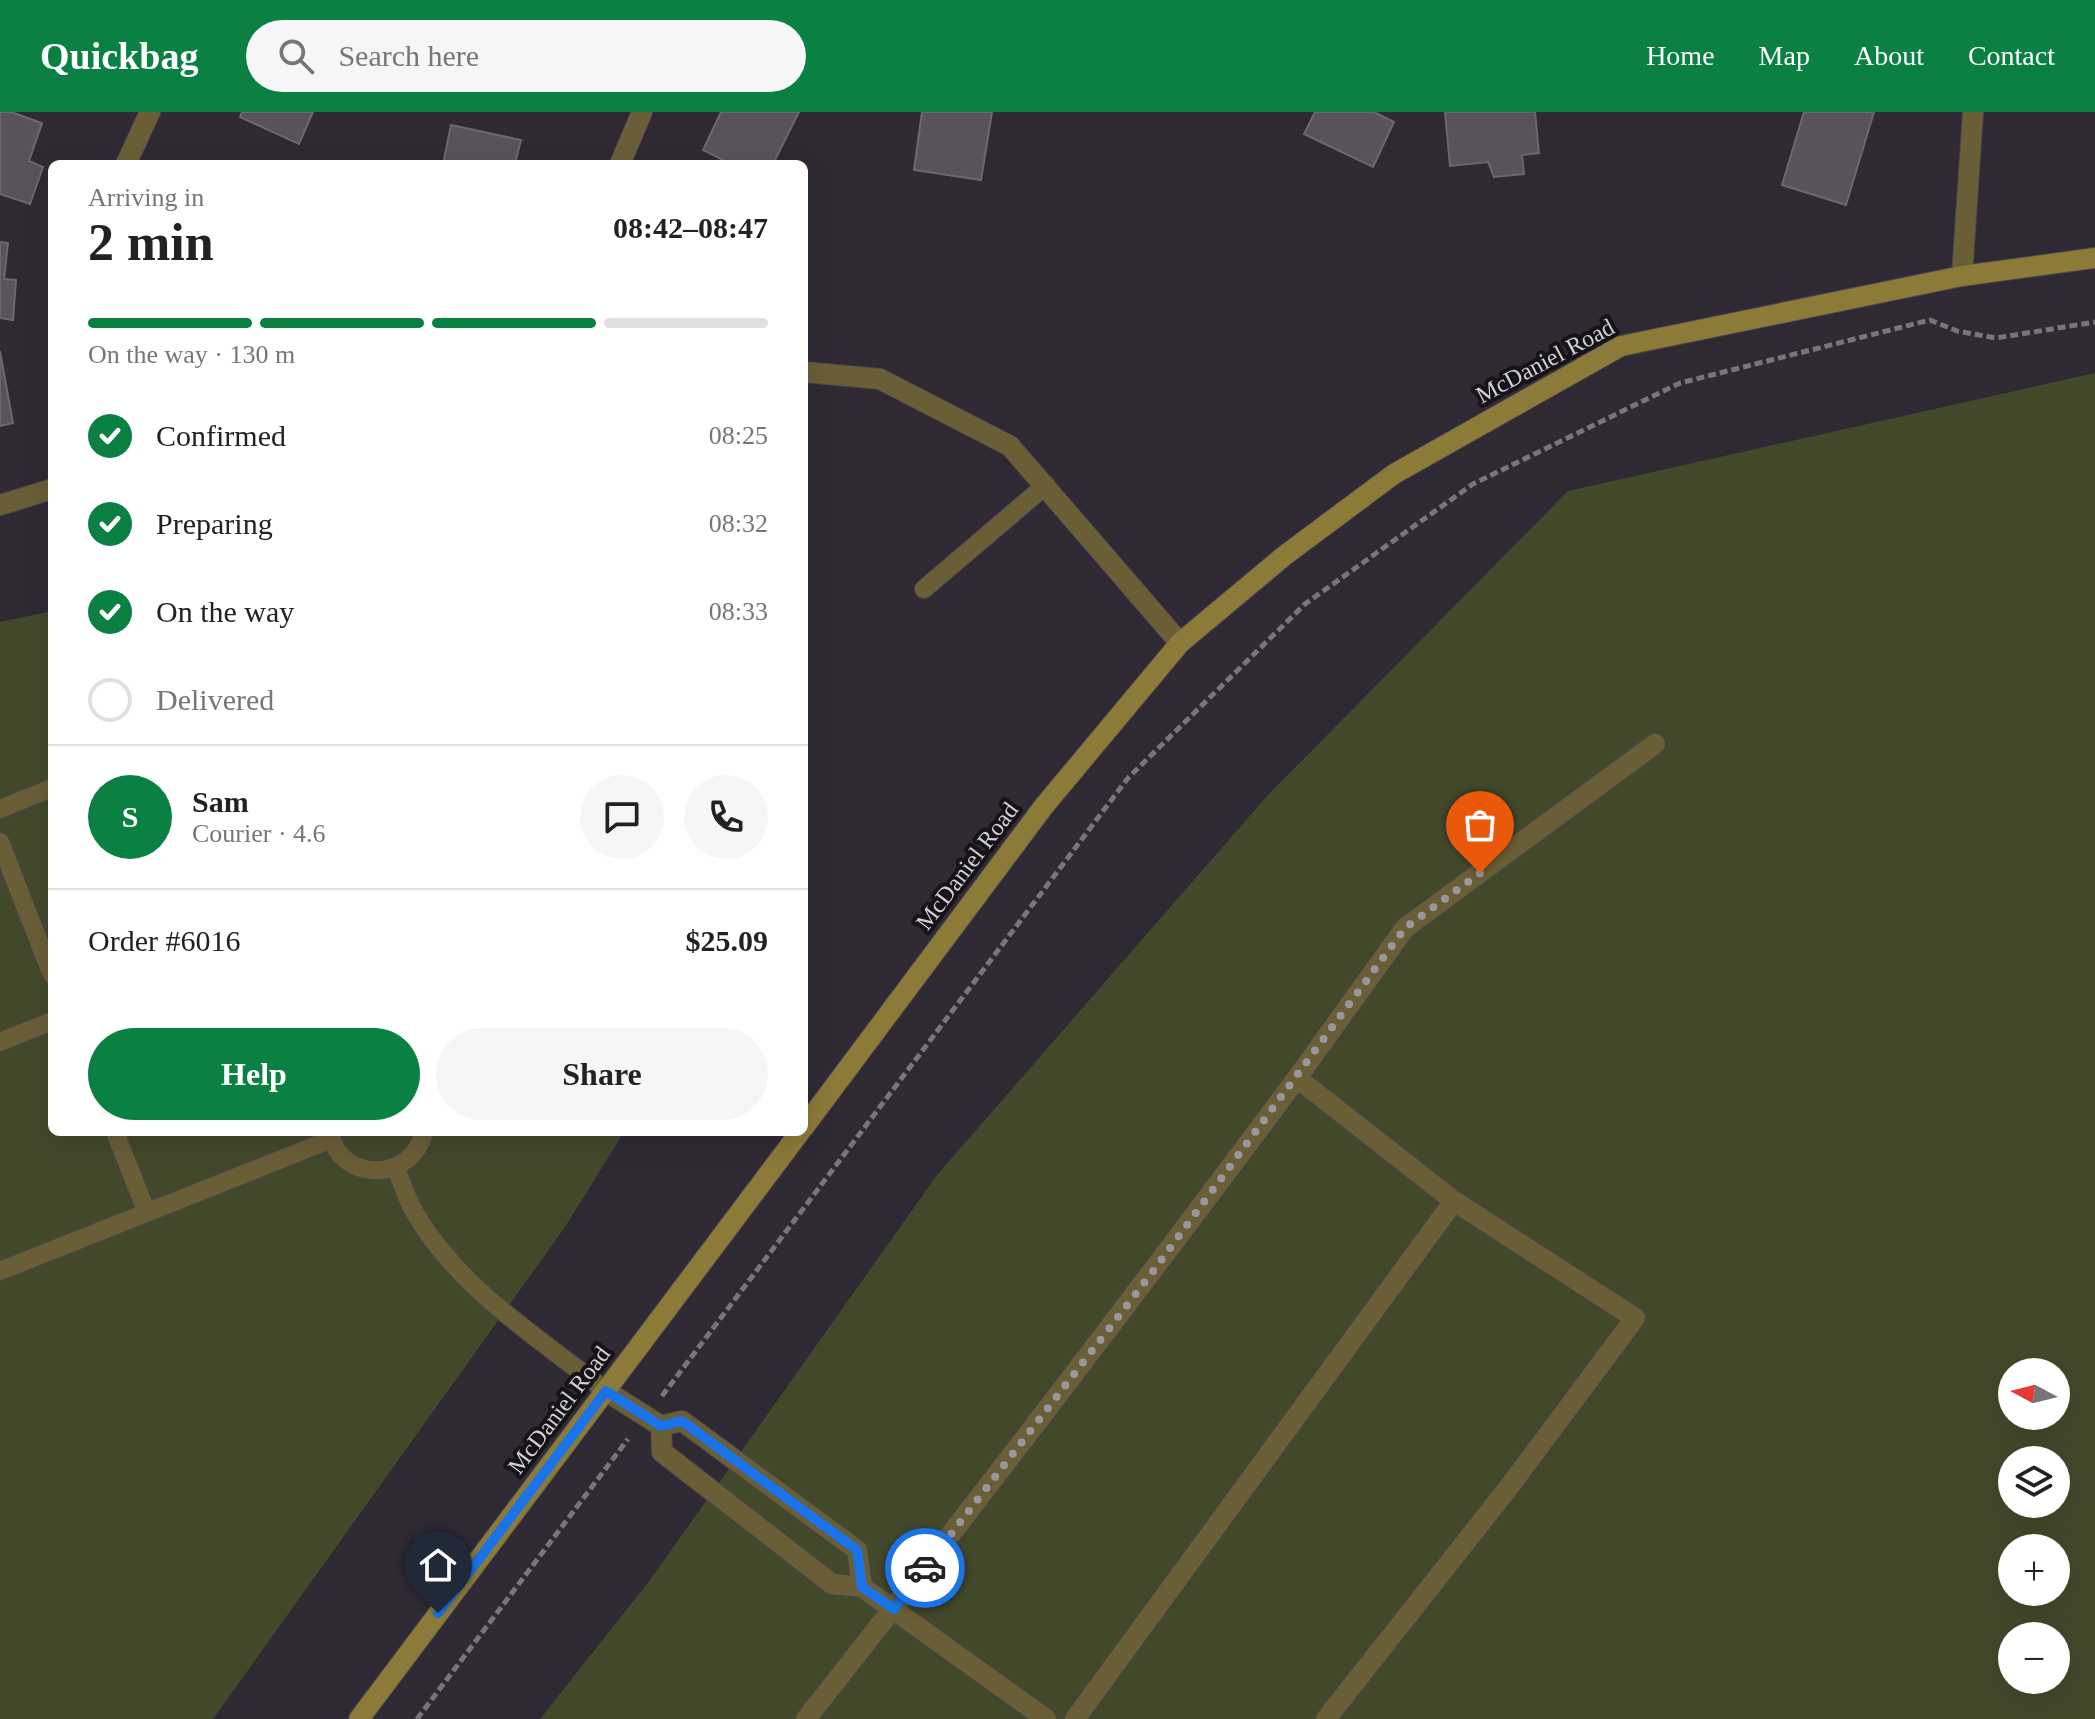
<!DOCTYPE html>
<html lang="en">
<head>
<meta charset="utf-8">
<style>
  :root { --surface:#fff; --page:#f6f6f6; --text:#222; --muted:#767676; --line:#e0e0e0; --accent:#0b8043 }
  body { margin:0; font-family:"Times New Roman",serif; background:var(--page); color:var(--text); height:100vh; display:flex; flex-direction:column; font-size:30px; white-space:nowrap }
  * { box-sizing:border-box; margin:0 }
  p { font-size:26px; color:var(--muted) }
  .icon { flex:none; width:44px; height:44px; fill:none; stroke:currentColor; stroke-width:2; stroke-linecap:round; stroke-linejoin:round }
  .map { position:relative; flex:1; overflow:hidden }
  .details { position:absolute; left:48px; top:48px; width:760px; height:976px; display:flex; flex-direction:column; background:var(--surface); border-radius:12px; box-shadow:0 8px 32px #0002 }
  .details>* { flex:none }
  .needle { width:52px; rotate:277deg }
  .buttons { position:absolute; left:1998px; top:1246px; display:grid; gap:16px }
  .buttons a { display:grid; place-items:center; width:72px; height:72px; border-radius:50%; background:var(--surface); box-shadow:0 8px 32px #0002; font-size:40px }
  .pin { position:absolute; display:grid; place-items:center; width:68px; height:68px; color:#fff; margin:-82px -34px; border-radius:50% 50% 50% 0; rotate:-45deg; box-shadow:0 0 8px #0007 }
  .pin .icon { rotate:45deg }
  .courier { position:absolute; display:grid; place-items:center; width:80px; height:80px; margin:-40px; border:6px solid #1a73e8; border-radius:50%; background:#fff; color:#222; box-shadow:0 2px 10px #0007 }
  .summary em { font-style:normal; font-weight:700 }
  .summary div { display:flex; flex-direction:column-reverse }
  .summary { display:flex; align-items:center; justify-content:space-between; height:136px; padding:0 40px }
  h1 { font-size:52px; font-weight:700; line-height:60px }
  .bar { display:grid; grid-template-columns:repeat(4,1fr); gap:12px 8px; align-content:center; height:96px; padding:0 40px }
  .bar i { height:10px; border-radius:6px; background:var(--line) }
  .bar .active { background:var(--accent) }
  .bar p { grid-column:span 4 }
  .line { display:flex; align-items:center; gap:20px; padding:0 40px; border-top:2px solid var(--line) }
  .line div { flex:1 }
  .round { display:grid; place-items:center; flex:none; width:84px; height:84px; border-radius:42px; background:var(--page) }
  ol { padding:0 40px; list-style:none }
  li { display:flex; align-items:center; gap:24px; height:88px }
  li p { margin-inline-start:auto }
  li .icon { padding:8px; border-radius:50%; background:var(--accent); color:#fff; stroke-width:4 }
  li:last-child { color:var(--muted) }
  li i { width:44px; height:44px; border:4px solid var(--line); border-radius:50% }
  .button { display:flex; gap:16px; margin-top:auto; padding:16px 40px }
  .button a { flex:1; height:92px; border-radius:48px; background:var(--accent); color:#fff; font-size:32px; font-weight:700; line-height:92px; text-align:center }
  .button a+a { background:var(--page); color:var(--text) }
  header { display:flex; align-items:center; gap:48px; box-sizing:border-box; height:112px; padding:0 40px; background:var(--accent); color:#fff }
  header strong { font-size:38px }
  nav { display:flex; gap:44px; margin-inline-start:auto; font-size:28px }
  .search { width:560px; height:72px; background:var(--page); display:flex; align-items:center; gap:20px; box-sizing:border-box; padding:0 28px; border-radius:44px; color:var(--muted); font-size:30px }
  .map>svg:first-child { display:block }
</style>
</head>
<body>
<header>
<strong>Quickbag</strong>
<div class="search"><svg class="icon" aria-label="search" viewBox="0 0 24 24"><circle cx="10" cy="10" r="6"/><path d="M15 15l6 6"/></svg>Search here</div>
<nav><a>Home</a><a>Map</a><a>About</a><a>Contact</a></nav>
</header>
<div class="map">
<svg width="2095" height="1607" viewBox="0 0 2095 1607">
  <rect width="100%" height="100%" fill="#2e2933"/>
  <path fill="#42492b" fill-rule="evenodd" d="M2095,261v1346h-1555l110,-139 287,-405 330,-379 301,-305zM2012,1260h44v44h-44zM2012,1348h44v44h-44zM2012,1436h44v44h-44zM2012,1524h44v44h-44z
    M52,499v521h572l-59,95 -352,492h-213v-1097z"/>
  <path fill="#58525d" stroke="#6c6671" stroke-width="2" d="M0,0h11l31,11 -13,38 14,6 -13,37 -30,-10z
    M242,0h71l-14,32 -59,-27z
    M721,0h78l-26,52h-42l-28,-14z
    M922,0h70l-11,68 -67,-10z
    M1315,0h59l20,10 -21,45 -69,-33z
    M1445,0h90l4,41 -17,2 2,19 -30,3 -6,-15 -38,4z
    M1804,0h70l-28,93 -64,-20z
    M451,13l70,15 -6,24h-72z
    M0,130l8,1 -4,36 12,1 -3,40 -13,-2z
    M0,239l13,72 -13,3z"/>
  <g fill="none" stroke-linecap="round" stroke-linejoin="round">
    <g stroke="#49444d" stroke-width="20">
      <path id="service" d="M924,477l122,-104
        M0,697l52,-21
        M0,730l52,133
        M0,930l52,-21
        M115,1020l32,81
        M330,1020c9,51 82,51 94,0
        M396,1056c6,15 11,32 19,45 44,76 124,125 191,178
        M0,1159l332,-132"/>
    </g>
    <g stroke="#49444d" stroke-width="22">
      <path id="minor" d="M126,52l24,-52
        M620,52l22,-52
        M1962,164l11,-164
        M804,260l76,7 130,67 170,197
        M0,393l52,-16
        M1297,966l108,-150 250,-184
        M606,1279l55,35
        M682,1309l175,129 5,37 -30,-3 -170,-132 -1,-26z
        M862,1475l184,132
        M806,1607c167,-211 330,-425 491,-641l157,123 -379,518
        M1326,1607l183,-232 126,-169 -181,-117"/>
    </g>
    <g stroke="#49444d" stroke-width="22">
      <path id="secondary" d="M804,1015l240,-321 136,-163 104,-87 110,-82 227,-128 341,-70 133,-18
        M359,1607l441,-587"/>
    </g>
    <path stroke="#78737c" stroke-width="5" stroke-dasharray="8 4" stroke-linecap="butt" d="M662,1284l466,-618 177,-174 168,-120 207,-101 250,-63 27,11 39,7 99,-16
      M417,1607l211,-280"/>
    <use href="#service" stroke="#6a5e37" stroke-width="18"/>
    <use href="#minor" stroke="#6a5e37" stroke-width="20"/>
    <use href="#secondary" stroke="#8c7a39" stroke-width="20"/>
  </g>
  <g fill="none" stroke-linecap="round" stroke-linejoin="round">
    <path stroke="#9a969e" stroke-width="8" stroke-dasharray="0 14.4" d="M925,1456l226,-294 254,-346 75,-55"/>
    <path stroke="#1a73e8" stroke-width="10" d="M438,1501l168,-222 55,35 21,-5 175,129 5,37 32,22 31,-41"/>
  </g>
  <g text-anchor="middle" stroke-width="8" stroke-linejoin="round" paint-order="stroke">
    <g font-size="24" fill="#d4d0d7" stroke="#151317">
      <text transform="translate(1545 249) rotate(-28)" y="8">McDaniel Road</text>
      <text transform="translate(967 754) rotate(-53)" y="8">McDaniel Road</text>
      <text transform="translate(559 1298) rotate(-53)" y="8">McDaniel Road</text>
    </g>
  </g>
</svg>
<div class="buttons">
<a><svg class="needle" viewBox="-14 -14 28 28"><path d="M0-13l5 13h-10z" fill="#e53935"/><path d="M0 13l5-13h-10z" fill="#767676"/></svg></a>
<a><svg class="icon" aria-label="layers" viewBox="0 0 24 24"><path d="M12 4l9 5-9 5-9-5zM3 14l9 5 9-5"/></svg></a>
<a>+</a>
<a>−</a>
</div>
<div class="pin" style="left:1480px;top:761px;background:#ea580c"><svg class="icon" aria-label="bag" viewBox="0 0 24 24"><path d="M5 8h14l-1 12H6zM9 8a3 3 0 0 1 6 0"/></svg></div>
<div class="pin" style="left:438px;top:1501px;background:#1f2937"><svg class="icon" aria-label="home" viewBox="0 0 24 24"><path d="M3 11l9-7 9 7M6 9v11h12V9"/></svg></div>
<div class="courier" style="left:925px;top:1456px"><svg class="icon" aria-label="car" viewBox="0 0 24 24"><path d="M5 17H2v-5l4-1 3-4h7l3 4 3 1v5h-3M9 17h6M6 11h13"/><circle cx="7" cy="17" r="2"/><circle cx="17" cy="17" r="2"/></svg></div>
<section class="details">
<div class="summary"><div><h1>2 min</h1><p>Arriving in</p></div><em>08:42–08:47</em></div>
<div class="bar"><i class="active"></i><i class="active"></i><i class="active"></i><i></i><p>On the way · 130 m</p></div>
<ol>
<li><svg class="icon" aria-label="check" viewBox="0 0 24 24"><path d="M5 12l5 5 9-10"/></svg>Confirmed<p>08:25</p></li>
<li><svg class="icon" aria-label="check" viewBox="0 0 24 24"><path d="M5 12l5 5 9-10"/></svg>Preparing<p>08:32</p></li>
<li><svg class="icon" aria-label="check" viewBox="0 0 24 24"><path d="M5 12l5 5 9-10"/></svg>On the way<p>08:33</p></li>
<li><i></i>Delivered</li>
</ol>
<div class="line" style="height:144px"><b class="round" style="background:var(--accent);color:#fff">S</b><div><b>Sam</b><p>Courier · 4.6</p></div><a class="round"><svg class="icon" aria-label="chat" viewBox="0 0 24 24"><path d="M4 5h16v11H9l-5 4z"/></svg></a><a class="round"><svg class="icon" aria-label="phone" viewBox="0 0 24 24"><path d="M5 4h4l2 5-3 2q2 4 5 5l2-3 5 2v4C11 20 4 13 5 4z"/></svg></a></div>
<div class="line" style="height:104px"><div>Order #6016</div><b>$25.09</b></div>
<div class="button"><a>Help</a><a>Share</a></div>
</section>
</div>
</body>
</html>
